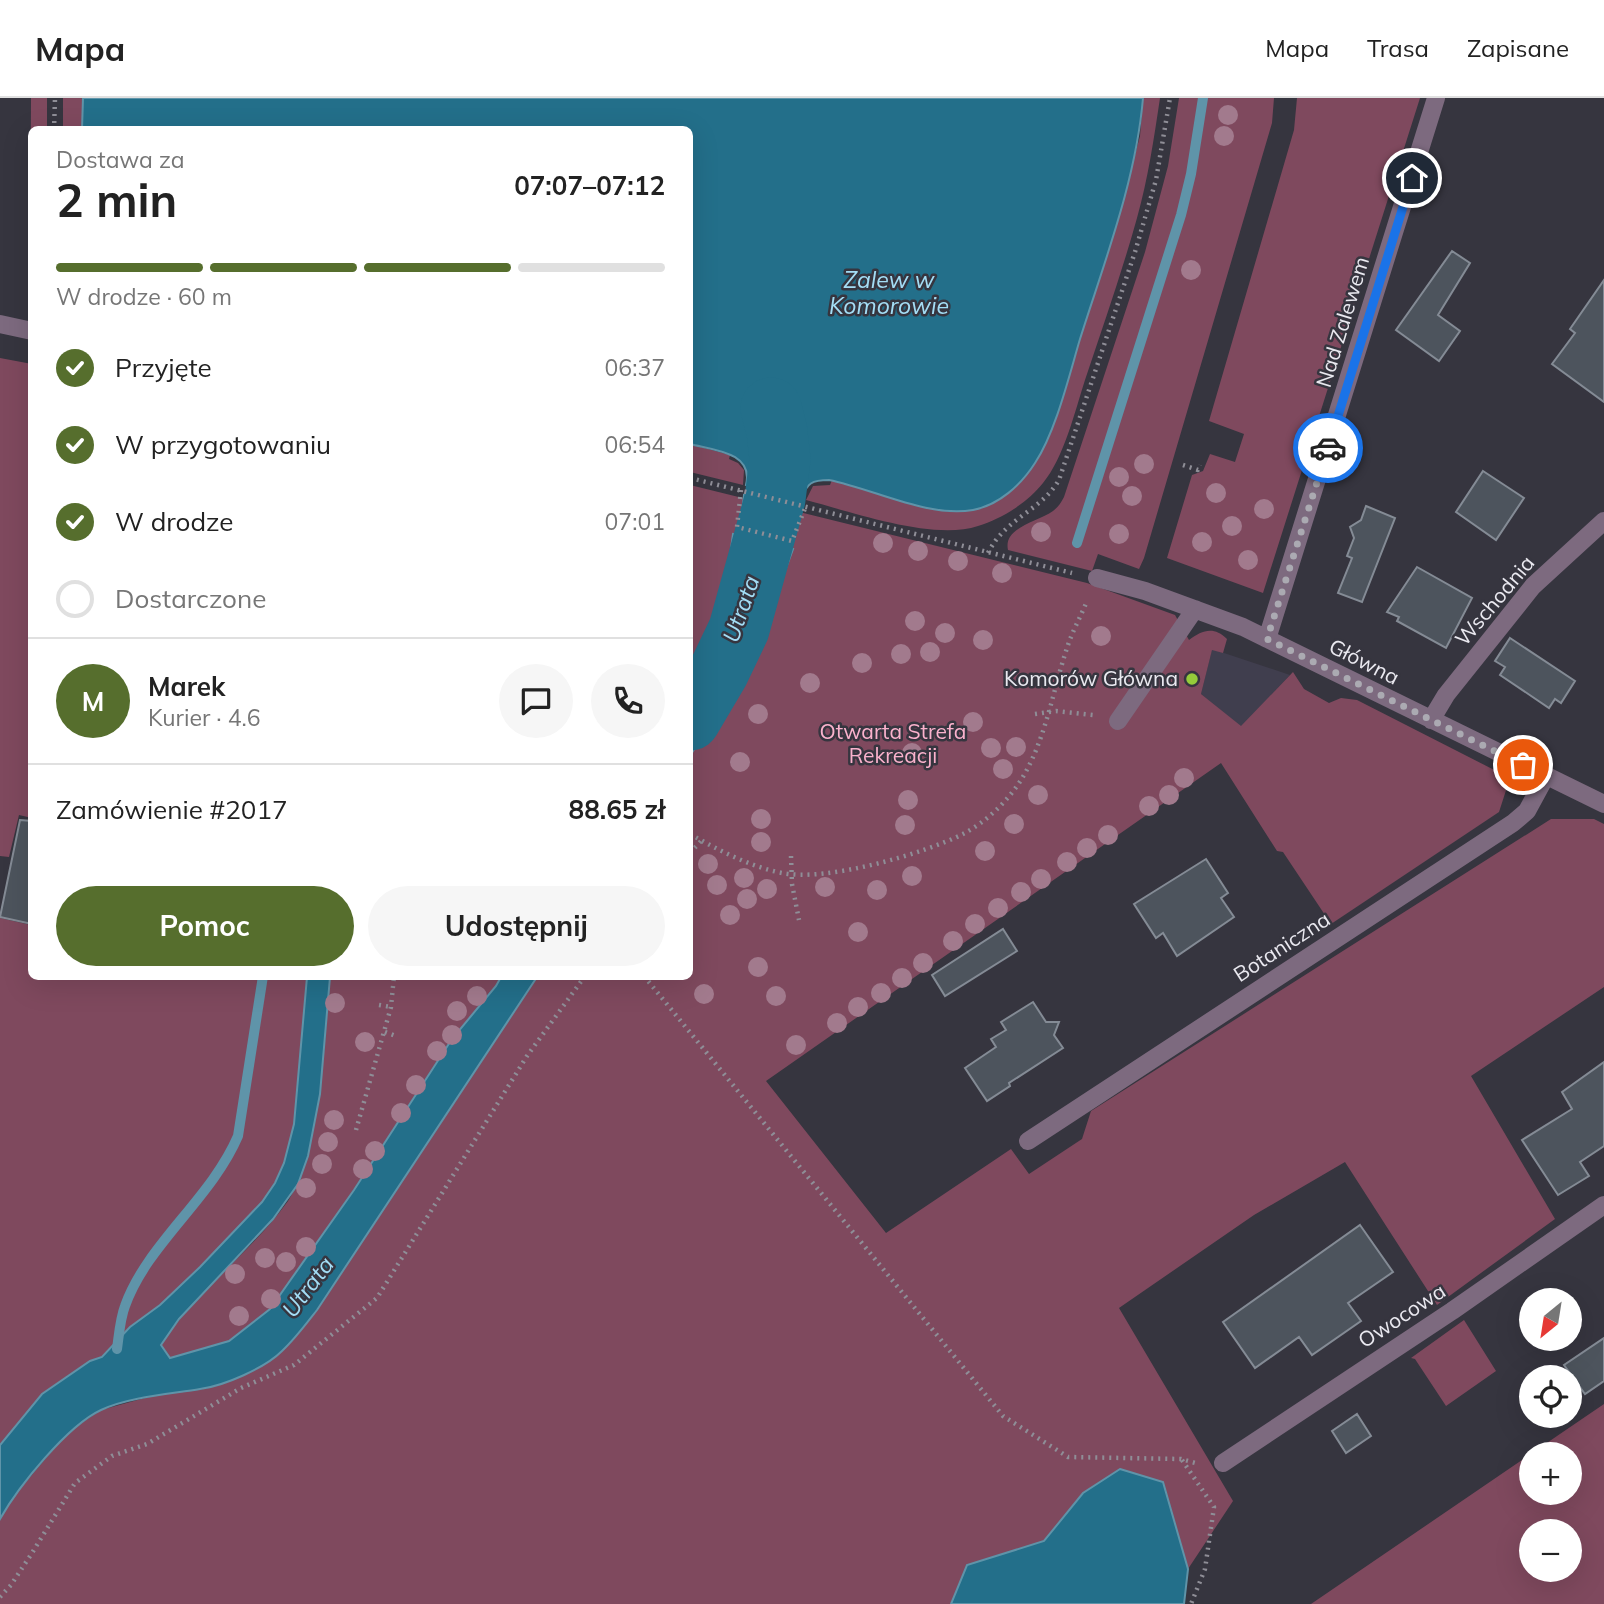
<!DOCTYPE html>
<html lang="pl">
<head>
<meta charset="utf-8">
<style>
  :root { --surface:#fff; --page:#f6f6f6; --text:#222; --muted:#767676; --line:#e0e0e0; --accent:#566e2d }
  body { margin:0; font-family:Mulish,sans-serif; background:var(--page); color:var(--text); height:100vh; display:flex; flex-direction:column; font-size:26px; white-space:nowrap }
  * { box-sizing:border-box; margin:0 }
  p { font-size:23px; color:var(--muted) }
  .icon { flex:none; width:38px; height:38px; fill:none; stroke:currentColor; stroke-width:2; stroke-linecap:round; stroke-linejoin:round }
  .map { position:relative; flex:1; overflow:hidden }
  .side { position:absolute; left:28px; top:28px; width:665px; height:854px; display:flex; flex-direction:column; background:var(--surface); border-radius:10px; box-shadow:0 7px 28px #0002 }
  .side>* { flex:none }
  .needle { width:46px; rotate:210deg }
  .buttons { position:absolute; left:1519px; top:1190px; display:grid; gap:14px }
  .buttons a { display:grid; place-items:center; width:63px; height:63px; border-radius:50%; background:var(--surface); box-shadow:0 7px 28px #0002; font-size:35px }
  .pin { position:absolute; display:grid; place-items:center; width:60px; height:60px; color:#fff; margin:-30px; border:4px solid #fff; border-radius:50%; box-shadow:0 2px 7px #0007 }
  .courier { position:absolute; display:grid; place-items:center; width:70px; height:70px; margin:-35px; border:5px solid #1a73e8; border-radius:50%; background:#fff; color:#222; box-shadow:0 2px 9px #0007 }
  .head em { font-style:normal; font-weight:700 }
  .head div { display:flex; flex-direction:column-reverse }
  .head { display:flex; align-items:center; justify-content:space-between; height:119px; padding:0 28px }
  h1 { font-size:46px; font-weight:700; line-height:52px }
  .bar { display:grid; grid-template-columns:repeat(4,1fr); gap:10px 7px; align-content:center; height:84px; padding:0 28px }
  .bar i { height:9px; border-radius:5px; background:var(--line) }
  .bar .selected { background:var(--accent) }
  .bar p { grid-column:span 4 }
  .line { display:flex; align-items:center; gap:18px; padding:0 28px; border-top:2px solid var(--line) }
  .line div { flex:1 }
  .round { display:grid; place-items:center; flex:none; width:74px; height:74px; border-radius:37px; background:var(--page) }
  ol { padding:0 28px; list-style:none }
  li { display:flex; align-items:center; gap:21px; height:77px }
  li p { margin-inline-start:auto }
  li .icon { padding:7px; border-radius:50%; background:var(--accent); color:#fff; stroke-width:4 }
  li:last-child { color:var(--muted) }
  li i { width:38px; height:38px; border:4px solid var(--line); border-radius:50% }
  .cta { display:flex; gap:14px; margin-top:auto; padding:14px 28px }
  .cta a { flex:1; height:80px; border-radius:42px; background:var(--accent); color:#fff; font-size:28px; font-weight:700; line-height:80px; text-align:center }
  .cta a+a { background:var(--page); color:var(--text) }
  header { display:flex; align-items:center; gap:42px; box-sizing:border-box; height:98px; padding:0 35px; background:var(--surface); border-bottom:2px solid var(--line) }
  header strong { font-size:33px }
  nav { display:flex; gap:38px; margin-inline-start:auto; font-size:24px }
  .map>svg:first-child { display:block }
</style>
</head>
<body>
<header>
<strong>Mapa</strong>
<nav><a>Mapa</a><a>Trasa</a><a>Zapisane</a></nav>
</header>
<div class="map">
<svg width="1604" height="1506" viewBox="0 0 1604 1506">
  <rect width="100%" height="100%" fill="#36353f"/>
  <path fill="#403e4e" d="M1212,551l78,26 -49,52 -40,-33z"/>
  <path fill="#7f495e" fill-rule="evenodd" d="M31,0h16v31l-15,1 -1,166 -1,-13z
    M63,0h20l-1,31 -19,1z
    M1143,0h17c-6,40 -12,81 -23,120 -15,54 -34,108 -52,162 -10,31 -21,78 -42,103 -15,19 -41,36 -65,43 -45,15 -126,-14 -172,-26l7,-14 17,-1 2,-5 118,32 25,-3 26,-10 70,-131 50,-161 19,-71z
    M1179,0h95l-2,25 -128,435 -5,11 -41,-15 -6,17 -84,-21c-5,-23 30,-28 45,-39 5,-4 8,-8 11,-14l81,-245 23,-86z
    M1297,0h123l-157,495 -96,-35 25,-83 11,-4 7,-17 25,8 9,-28 -35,-13 85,-291z
    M0,260l32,6v454l-13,-3 -10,42 -9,-1z
    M690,346l40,11 -1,4 9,4 6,7 -1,15 -53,-13z
    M690,387l397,98 88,32 14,25c13,-10 25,-14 38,-1l-4,14 -11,-3 -11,44 40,32 52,-54 11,17 25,14 12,-5 16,2 153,78 -11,34 -168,112 -48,-72 -6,-1 -56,-88 -455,318 120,152 125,-84 18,25 53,-35 9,-28 460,-292h43l10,5v163l-133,89 84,143 -118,86 -92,-143 -91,53 -135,93 114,193 -45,68 -25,-87 -80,11 -39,48 -77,24 -16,39h-951v-85l10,-18 57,-68 34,-23 62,-17 40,-4 32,-10 45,-26 37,-43 220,-333 153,-1z
    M0,820l31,7 1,51 275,1 -13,147 -10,39 -9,20 -13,19 -62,65 -40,38 -30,22 -28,30 -12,4 -48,33 -42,51z
    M330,879h171l-5,9 -44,53 -98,151 -84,119 -41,32 -59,17 -9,-13c35,-55 90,-92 127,-144 9,-14 13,-29 18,-45 17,-58 19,-119 24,-179z
    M1464,1222l32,51 -50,35 -31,-47 -4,-1z
    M1604,1306v200h-293zM1531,1356h39v39h-39zM1531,1433h39v39h-39z"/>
  <path fill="#236f8a" stroke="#5f94a9" stroke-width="2" d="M83,0h1060c-7,82 -38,162 -63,241 -11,37 -24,92 -45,124 -14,22 -36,42 -62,47 -45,8 -99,-21 -144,-30 -17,0 -22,3 -28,19l-55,-14c8,-33 -33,-35 -56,-41v-314l-608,-1z
    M744,397l55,14 -10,27 -48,-13z
    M741,434l45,12v4l7,1 -26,70 -16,34 -61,103v-75l26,-47 6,-19 11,-81 7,1z
    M307,879h23l-10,117 -12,62 -10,28 -25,35 -94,100 -18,26 9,13 59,-17 41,-32 84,-119 98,-151 44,-53 5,-9h36l-220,333c-11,14 -22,29 -35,41 -17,17 -58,35 -82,38 -30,5 -71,8 -99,21 -34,16 -83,77 -101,109v-74l42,-51 48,-33 12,-4 28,-30 30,-22 40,-38 62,-65 13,-19 9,-20 10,-39z
    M1120,1371l43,13 25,87 -4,35h-233l16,-39 77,-24 39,-48z"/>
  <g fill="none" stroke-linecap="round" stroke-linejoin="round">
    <path stroke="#5f94a9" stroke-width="10" d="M1077,445l104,-328 10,-41 12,-76
      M117,1251c2,-14 3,-30 8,-43 22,-62 86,-107 113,-170l25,-160"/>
    <path stroke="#236f8a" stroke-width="61" d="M690,622l29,-49 20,-42 36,-130 5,-40 -3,-27 -6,-24"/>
  </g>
  <path fill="#4d545d" stroke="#848b95" stroke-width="2" d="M1452,153l18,12 -32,52 22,16 -21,30 -43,-31z
    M1604,182v122l-52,-38 23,-31 -5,-4z
    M1483,373l41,27 -28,42 -40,-28z
    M1366,408l29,12 -33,84 -24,-9 14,-35 -5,-2 7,-18 -4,-11 11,-7z
    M1417,469l55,31 -26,50 -49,-27 2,-4 -12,-5z
    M1510,540l65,43 -14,22 -6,-4 -6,9 -49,-33 5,-8 -10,-6z
    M20,722l12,1v103l-32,-7z
    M1206,761l22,34 -7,5 13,19 -57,39 -14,-23 -7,5 -22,-34z
    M1003,831l14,22 -72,45 -13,-21z
    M1033,904l13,20h13l-5,13 9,13 -54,35 1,3 -23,15 -22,-33 31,-21 -5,-8 15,-9 -5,-8z
    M1604,964v84l-24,16 9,14 -31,19 -36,-55 50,-31 -10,-17z
    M1360,1127l33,47 -45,31 13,18 -49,34 -13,-18 -44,31 -32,-46z
    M1604,1240v43l-19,13 -21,-29z
    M1357,1316l14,22 -25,17 -14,-22z"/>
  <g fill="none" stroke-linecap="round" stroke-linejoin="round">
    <path stroke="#8f8e97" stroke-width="4.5" stroke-dasharray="2 5" stroke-linecap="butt" d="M54,32l1,-32
      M1183,367l15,5 2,-5
      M690,380l382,95
      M741,392l-4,37 55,14 14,-35
      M988,455c18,-36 52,-41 71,-73l76,-228 21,-72 14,-82
      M1035,616l21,-3 37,4
      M690,736c28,16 61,33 92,39 44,9 141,-19 181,-39 23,-12 44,-32 58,-54 25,-40 32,-91 47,-135 5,-15 13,-29 19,-44
      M690,755l11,-12
      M791,758l1,28 7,36
      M644,878l359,440 65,41 113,2 18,5
      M379,907l12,2
      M385,934l11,4
      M356,1032l35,-123 3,-31
      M1182,1362l32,47 -9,62 -14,35
      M0,1499l11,-12 21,-32 43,-70 37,-27 35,-12 94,-56 53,-23 83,-67 150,-242 58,-80"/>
    <path stroke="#7d6a7f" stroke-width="18" d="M0,226l32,7
      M1097,480l48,13 98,36 361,177
      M1267,541l169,-541
      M1431,622l15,-25 87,-109 71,-65
      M1118,623l77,-112
      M1028,1043l485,-318 14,-12 19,-35
      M1223,1365l229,-152 152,-106"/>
  </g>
  <g fill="#a27a8d">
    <circle cx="1228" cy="17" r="10"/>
    <circle cx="1224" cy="38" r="10"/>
    <circle cx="1191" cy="172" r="10"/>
    <circle cx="1144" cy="366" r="10"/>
    <circle cx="1119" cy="379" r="10"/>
    <circle cx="1216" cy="395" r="10"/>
    <circle cx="1132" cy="398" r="10"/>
    <circle cx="1264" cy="411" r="10"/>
    <circle cx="1232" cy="428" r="10"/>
    <circle cx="1041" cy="434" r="10"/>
    <circle cx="1119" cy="436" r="10"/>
    <circle cx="1202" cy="444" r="10"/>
    <circle cx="883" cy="445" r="10"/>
    <circle cx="918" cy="453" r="10"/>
    <circle cx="1248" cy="462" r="10"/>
    <circle cx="958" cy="463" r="10"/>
    <circle cx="1002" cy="475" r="10"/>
    <circle cx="915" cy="523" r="10"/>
    <circle cx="945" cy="535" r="10"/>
    <circle cx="1101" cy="538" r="10"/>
    <circle cx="983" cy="542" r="10"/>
    <circle cx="930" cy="554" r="10"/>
    <circle cx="901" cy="556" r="10"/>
    <circle cx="862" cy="565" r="10"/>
    <circle cx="810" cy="585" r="10"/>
    <circle cx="758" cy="616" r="10"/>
    <circle cx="973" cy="624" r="10"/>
    <circle cx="1016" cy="649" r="10"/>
    <circle cx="991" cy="650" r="10"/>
    <circle cx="912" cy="655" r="10"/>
    <circle cx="740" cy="664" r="10"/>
    <circle cx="1003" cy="671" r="10"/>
    <circle cx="1184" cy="680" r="10"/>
    <circle cx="1038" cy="697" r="10"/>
    <circle cx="1169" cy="697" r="10"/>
    <circle cx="908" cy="702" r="10"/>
    <circle cx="1149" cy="708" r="10"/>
    <circle cx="761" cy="721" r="10"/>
    <circle cx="1014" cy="726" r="10"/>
    <circle cx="905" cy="727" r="10"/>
    <circle cx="1108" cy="737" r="10"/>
    <circle cx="761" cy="744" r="10"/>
    <circle cx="1087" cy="750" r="10"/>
    <circle cx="985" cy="753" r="10"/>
    <circle cx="1067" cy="764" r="10"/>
    <circle cx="708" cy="766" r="10"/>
    <circle cx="912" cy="778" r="10"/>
    <circle cx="744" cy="780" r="10"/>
    <circle cx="1041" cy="781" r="10"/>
    <circle cx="717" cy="787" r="10"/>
    <circle cx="825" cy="789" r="10"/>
    <circle cx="767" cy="791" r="10"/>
    <circle cx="877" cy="792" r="10"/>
    <circle cx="1021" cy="794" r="10"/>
    <circle cx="747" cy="801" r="10"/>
    <circle cx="998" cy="810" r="10"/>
    <circle cx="730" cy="817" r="10"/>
    <circle cx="975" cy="826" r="10"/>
    <circle cx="858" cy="834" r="10"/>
    <circle cx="953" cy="843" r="10"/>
    <circle cx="923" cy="865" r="10"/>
    <circle cx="758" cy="869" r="10"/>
    <circle cx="902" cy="880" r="10"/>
    <circle cx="881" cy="895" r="10"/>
    <circle cx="704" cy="896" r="10"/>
    <circle cx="477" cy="898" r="10"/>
    <circle cx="776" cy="898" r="10"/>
    <circle cx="335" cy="905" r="10"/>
    <circle cx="858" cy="909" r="10"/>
    <circle cx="457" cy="913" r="10"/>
    <circle cx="837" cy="925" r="10"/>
    <circle cx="452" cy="937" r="10"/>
    <circle cx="365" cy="944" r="10"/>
    <circle cx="796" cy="947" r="10"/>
    <circle cx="437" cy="953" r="10"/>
    <circle cx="416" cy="987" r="10"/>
    <circle cx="401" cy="1015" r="10"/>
    <circle cx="334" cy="1022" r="10"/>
    <circle cx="328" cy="1044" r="10"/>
    <circle cx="375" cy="1053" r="10"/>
    <circle cx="322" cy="1066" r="10"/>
    <circle cx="363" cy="1071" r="10"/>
    <circle cx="306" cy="1090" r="10"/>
    <circle cx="306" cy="1149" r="10"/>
    <circle cx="265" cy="1160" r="10"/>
    <circle cx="286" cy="1164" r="10"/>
    <circle cx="235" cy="1176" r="10"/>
    <circle cx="271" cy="1201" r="10"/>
    <circle cx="239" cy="1218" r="10"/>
  </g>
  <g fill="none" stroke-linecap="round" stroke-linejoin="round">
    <path stroke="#abaab2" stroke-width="7" stroke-dasharray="0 12.6" d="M1328,350l-61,191 256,126"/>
    <path stroke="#1a73e8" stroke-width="9" d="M1328,350l84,-270"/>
  </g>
  <circle fill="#95cc3a" stroke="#36353f" stroke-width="2.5" cx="1192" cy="581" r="7"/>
  <g text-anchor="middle" stroke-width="5" stroke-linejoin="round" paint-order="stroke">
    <g font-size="21" fill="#eae9f0" stroke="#36353f">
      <text transform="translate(1343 224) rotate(-73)" y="7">Nad Zalewem</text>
      <text transform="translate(1495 503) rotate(-50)" y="7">Wschodnia</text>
      <text transform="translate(1364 564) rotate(27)" y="7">Główna</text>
      <text transform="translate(1282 849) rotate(-33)" y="7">Botaniczna</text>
      <text transform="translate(1402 1218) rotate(-33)" y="7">Owocowa</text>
    </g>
    <g font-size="21" fill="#eae9f0" stroke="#36353f" text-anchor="end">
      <text x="1178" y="588">Komorów Główna</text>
    </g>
    <g font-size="21" fill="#fbb2cd" stroke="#36353f">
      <text x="893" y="641">Otwarta Strefa<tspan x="893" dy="24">Rekreacji</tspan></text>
    </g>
    <g font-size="23" font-style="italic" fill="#a3ddf5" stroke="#36353f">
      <text x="889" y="190">Zalew w<tspan x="889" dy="26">Komorowie</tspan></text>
      <text transform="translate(741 511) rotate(-71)" y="8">Utrata</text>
      <text transform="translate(308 1189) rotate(-53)" y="8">Utrata</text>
    </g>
  </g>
</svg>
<div class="buttons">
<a><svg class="needle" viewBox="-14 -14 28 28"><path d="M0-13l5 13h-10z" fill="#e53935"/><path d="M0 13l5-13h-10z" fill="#767676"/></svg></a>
<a><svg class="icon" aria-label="locate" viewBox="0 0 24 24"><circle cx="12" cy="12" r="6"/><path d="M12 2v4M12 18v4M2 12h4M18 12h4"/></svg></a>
<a>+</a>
<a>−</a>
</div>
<div class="pin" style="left:1523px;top:667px;background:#ea580c"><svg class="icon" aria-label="bag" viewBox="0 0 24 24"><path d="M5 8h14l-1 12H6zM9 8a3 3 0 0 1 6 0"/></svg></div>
<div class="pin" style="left:1412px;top:80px;background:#1f2937"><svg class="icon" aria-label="home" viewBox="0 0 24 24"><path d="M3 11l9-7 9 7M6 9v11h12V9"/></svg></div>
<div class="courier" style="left:1328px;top:350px"><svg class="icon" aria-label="car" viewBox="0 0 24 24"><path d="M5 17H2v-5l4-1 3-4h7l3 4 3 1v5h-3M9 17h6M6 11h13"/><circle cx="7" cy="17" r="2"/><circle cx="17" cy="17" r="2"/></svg></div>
<section class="side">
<div class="head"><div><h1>2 min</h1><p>Dostawa za</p></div><em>07:07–07:12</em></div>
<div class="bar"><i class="selected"></i><i class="selected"></i><i class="selected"></i><i></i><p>W drodze · 60 m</p></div>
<ol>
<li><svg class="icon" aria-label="check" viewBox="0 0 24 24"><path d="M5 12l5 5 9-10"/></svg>Przyjęte<p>06:37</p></li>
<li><svg class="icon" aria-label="check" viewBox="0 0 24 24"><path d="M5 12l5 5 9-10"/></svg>W przygotowaniu<p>06:54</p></li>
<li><svg class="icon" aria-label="check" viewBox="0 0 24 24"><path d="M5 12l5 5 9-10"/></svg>W drodze<p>07:01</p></li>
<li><i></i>Dostarczone</li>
</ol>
<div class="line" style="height:126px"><b class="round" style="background:var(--accent);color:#fff">M</b><div><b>Marek</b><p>Kurier · 4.6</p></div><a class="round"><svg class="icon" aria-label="chat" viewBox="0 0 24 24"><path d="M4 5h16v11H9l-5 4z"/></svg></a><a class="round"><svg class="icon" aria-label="phone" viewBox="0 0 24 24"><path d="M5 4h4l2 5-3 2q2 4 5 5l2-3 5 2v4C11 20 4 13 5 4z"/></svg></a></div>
<div class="line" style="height:91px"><div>Zamówienie #2017</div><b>88.65 zł</b></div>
<div class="cta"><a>Pomoc</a><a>Udostępnij</a></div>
</section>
</div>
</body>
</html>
